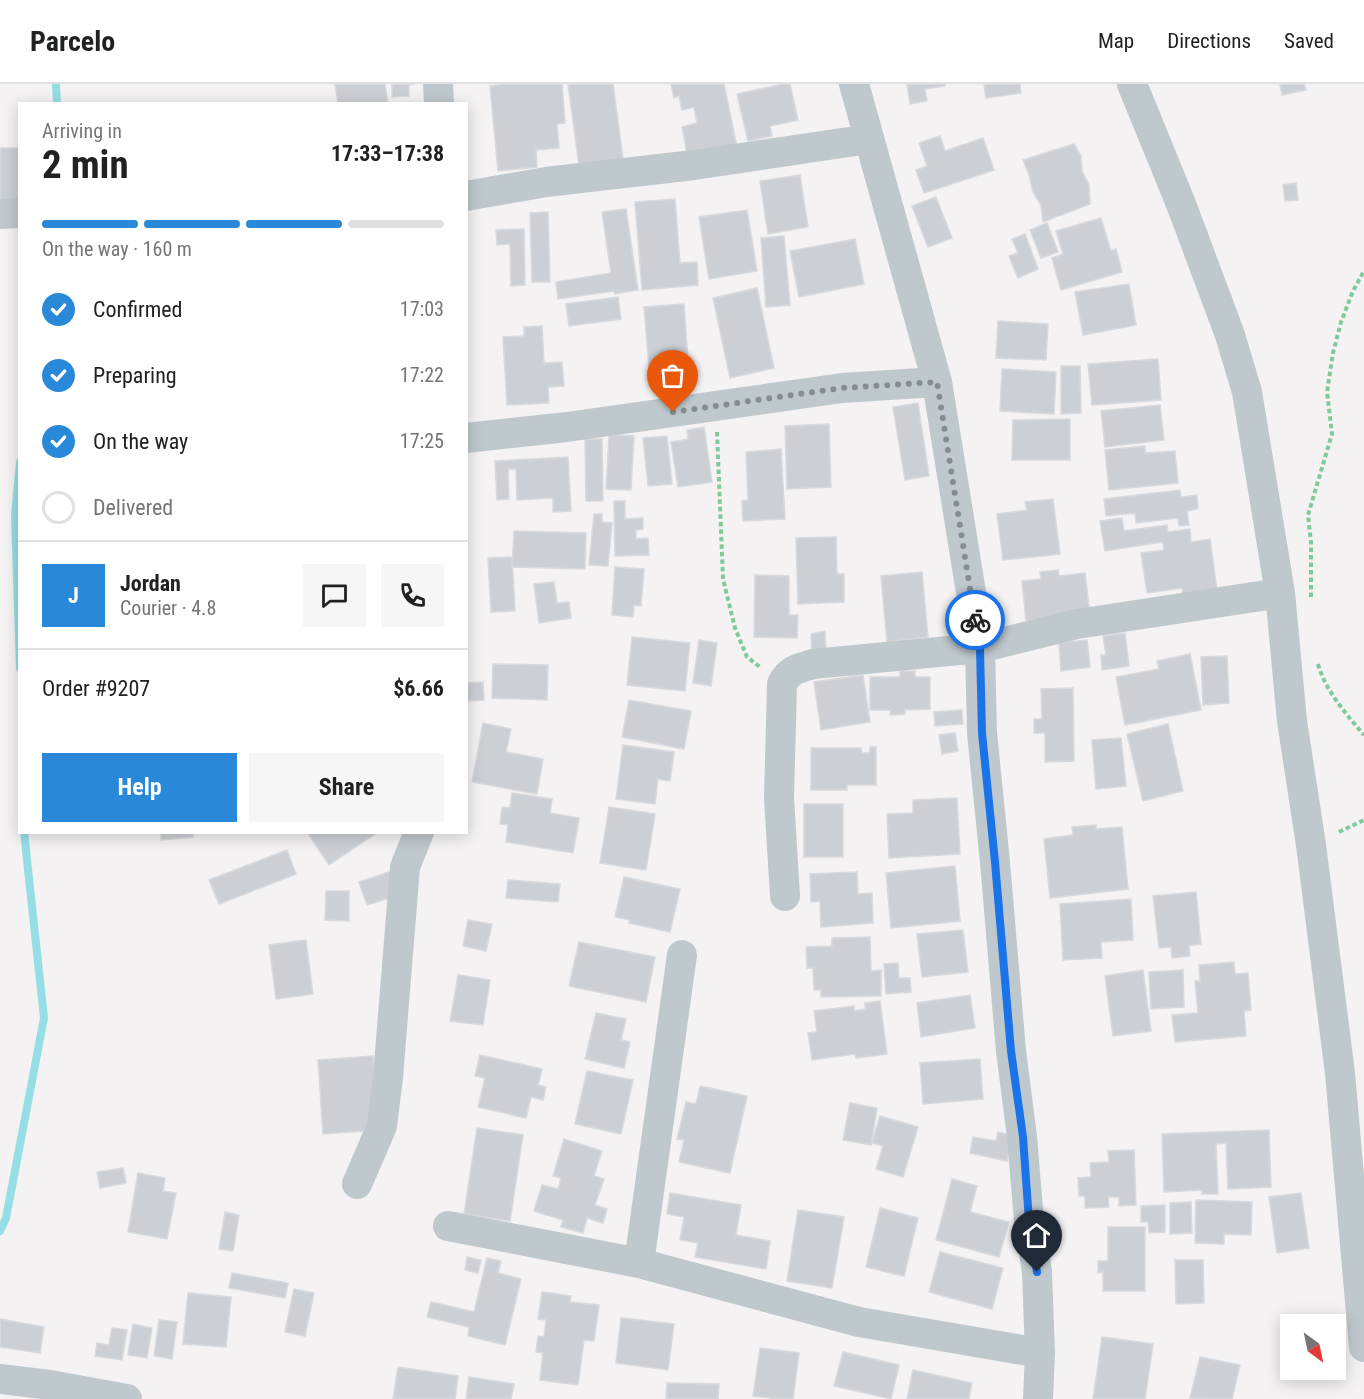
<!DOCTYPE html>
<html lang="en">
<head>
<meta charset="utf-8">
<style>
  :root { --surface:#fff; --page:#f6f6f6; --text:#202124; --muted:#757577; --line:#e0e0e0; --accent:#2988d8 }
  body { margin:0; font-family:"Roboto Condensed",sans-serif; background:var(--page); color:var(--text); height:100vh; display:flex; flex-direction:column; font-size:22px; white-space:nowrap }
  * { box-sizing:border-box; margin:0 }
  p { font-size:20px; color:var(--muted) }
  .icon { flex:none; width:33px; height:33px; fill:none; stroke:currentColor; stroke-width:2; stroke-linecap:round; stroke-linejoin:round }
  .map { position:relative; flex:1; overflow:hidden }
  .sheet { position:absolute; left:18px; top:18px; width:450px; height:732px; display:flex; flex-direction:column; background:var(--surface); border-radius:0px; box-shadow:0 3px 15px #0003 }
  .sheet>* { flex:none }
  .needle { width:39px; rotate:147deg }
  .buttons { position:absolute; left:1280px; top:1230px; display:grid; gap:12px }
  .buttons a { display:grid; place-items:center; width:66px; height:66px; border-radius:0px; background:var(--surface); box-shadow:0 3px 15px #0003; font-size:30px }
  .pin { position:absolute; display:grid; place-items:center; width:51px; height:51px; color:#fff; margin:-62px -26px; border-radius:50% 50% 50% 0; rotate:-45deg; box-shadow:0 0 6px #0007 }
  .pin .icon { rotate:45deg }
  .courier { position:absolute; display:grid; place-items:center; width:60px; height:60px; margin:-30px; border:4px solid #1a73e8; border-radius:50%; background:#fff; color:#222; box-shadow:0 2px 8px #0007 }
  .overview em { font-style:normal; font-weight:700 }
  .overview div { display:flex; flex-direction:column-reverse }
  .overview { display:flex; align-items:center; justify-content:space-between; height:102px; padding:0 24px }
  h1 { font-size:39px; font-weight:700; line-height:45px }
  .bar { display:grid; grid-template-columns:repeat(4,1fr); gap:9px 6px; align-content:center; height:72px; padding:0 24px }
  .bar i { height:8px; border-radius:4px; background:var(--line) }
  .bar .active { background:var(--accent) }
  .bar p { grid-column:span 4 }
  .line { display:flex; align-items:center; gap:15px; padding:0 24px; border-top:2px solid var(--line) }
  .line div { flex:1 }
  .round { display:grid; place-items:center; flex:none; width:63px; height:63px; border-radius:0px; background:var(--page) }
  ol { padding:0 24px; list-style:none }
  li { display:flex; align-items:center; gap:18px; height:66px }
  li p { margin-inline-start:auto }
  li .icon { padding:6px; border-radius:50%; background:var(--accent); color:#fff; stroke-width:4 }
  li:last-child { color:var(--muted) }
  li i { width:33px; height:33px; border:3px solid var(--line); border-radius:50% }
  .primary-button { display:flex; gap:12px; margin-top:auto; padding:12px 24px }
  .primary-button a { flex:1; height:69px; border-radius:0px; background:var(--accent); color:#fff; font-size:24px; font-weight:700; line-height:69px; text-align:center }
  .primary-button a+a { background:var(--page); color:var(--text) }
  header { display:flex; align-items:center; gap:36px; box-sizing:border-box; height:84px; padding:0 30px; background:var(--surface); border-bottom:2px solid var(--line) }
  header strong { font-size:28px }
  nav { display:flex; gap:33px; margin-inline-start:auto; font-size:21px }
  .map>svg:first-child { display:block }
</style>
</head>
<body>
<header>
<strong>Parcelo</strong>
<nav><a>Map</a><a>Directions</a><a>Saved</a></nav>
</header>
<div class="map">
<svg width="1364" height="1315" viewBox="0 0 1364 1315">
  <rect width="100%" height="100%" fill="#f4f2f2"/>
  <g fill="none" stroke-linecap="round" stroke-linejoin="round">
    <path stroke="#96dee6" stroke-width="8" d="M56,0l1,20
      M20,378l-5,54 5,152
      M0,1147l6,-13 38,-200 -20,-186"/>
  </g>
  <path fill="#ccd0d4" stroke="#d7d9dd" stroke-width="1.5" d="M335,0h50l3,20h-50z
    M392,0h22l-5,1v11l-17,1z
    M506,0h56l3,39 -8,1 2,24 -23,2 1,17 -39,4 -8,-85z
    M568,0h45l11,82 -45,-1z
    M671,0h53l13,63 -49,11 -6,-31 15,-4 -3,-16 -12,3 -3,-14 -5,2z
    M783,0h7l8,36 -28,6 2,10 -24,5 -11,-47z
    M907,0h38v2l-20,3 2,12 -17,3z
    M984,0h36l1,9 -35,5z
    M1280,0h24l2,6 -24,5z
    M940,52l5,15 38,-13 11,32 -70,23 -8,-23 11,-4 -8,-23z
    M1074,60l7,12 1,15 7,14 1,19 -47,18 -2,-17 -8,-13 -4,-17 -6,-15z
    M0,64h20v56h-20z
    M800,91l8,52 -40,7 -8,-53z
    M1296,99l2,17 -13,1 -2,-16z
    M936,113l16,41 -24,9 -16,-41z
    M675,115l5,64 17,-1 1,23 -56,5 -7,-88z
    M626,125l12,81 -23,4 -1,-3 -56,8 -2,-17 55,-9 -9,-61z
    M747,126l10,61 -48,8 -10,-62z
    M548,128l2,70h-18l-2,-69z
    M1101,134l10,33 5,-2 6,23 -61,18 -9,-32 11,-4 -7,-23z
    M1047,139l11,29 -17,6 -11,-28z
    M524,145l1,56 -14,1 -1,-42 -13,1 -1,-15z
    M1025,150l13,35 -20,9 -9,-22 9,-3 -6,-14z
    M784,152l6,69 -24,2 -5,-69z
    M855,155l9,45 -65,13 -9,-46z
    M1129,200l7,41 -53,10 -8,-43z
    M757,204l17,80 -44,10 -17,-80z
    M618,213l3,22 -52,7 -3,-22z
    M684,220l5,72 -39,3 -6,-72z
    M998,237l50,3 -2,36 -50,-2z
    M542,242l2,37 18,-1 2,24 -16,1 1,16 -42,2 -4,-68 21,-1v-9z
    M1158,275l3,41 -69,5 -4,-41z
    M1061,282h19l1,47 -20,1z
    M1002,285l54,3 -2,42 -54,-3z
    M918,319l11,73 -24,4 -12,-73z
    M1160,321l4,35 -59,7 -4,-36z
    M1070,335v41h-58l1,-40z
    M829,340l2,63 -44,2 -2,-63z
    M704,343l8,55 -34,5 -7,-45 17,-3 -1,-9z
    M609,351l25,1 -3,54 -25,-1z
    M667,352l5,48 -24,2 -5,-48z
    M585,355h17l1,62h-17z
    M1145,362v7l30,-2 3,32 -69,7 -4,-40z
    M781,365l4,70 -42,2 -1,-20 6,-1 -2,-48z
    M568,373l3,54 -18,1v-14l-36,2 -1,-31h-8l1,30 -12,1 -2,-39z
    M1180,406l1,7 16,-2 1,14 -11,2 2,14 -10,1 -1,-8 -42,5 -1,-10 -29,3 -2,-17z
    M1053,415l7,55 -57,6 -6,-46 30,-4 -2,-8z
    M614,417h11v18l18,-1v11l-7,1v9l12,-1 1,17 -34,1z
    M594,430h8v8l10,1 -4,43 -19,-1z
    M1122,434l2,13 43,-6 1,7 22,-3 1,13 19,-3 7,51 -34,6 -1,-8 -35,5 -6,-40 23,-3 -1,-8 -58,9 -5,-30z
    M514,447l72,2 -1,36 -73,-2z
    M836,453l1,37h7v28l-46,2 -2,-66z
    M512,473l3,54 -24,1 -3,-54z
    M615,483l29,2 -3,37 -7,-1 -1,12 -21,-2z
    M1058,486l1,6 26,-3 5,41 -64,7 -4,-40 19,-2 -1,-7z
    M922,488l6,65 -41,5 -6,-66z
    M755,491l34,1v39h9l-1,23 -43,-1z
    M554,498l3,21 12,-1 2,16 -32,5 -5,-39z
    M825,547l1,26h-14l-1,-23z
    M1125,549l4,33 -27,4 -1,-15h5l-3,-19z
    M632,553l58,6 -5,48 -58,-6z
    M699,556l18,3 -6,43 -18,-3z
    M1087,556l3,27 -29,4 -2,-28z
    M1190,570l11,56 -76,15 -9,-48 43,-8 -2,-8z
    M1227,572l2,47 -26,2 -2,-48z
    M493,580l55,1 -1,35 -55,-2z
    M900,587h15v6h15v32l-25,1v4l-15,1 1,-5h-21v-33h30z
    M863,591l7,47 -49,8 -7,-48z
    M483,598l1,18 -18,1v-18z
    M1073,604l1,73 -29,1v-29h-11v-14h8l-1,-30z
    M629,616l62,11 -7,38 -62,-12z
    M962,626l1,14 -28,2 -1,-14z
    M483,639l28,6 -5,23 37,7 -6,35 -65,-12z
    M1168,640l15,67 -40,10 -16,-67z
    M955,649l3,18 -16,3 -3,-19z
    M1121,654l5,48 -30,3 -4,-49z
    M623,661l51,7 -4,29 -12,-2 -3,25 -39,-5z
    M870,663h6v38h-29v5h-36v-42h50l1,5h8z
    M512,709l40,6 -2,14 29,5 -6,35 -67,-11 2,-17 -8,-1 2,-17 8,1z
    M957,714l3,56 -71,4 -2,-44 26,-1v-13z
    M804,720h39v53h-39z
    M609,723l46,7 -9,56 -46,-7z
    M1096,741v4l26,-2 6,62 -78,9 -6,-59 29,-4 -1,-8z
    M161,748h32v5l-32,3z
    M307,748h71l-49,33z
    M287,766l9,24 -77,30 -10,-24z
    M955,782l5,55 -69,7 -5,-55z
    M392,787l7,24 -32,10 -8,-23z
    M857,788l1,22 14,-1 1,30 -52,4 -1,-26 -9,1 -1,-28z
    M624,793l56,12 -10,43 -41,-9 1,-3 -15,-3z
    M508,796l52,4 -2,18 -52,-4z
    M326,807h23v30l-24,-1z
    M1196,808l5,52 -12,2 1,10 -18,2 -1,-11 -12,1 -6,-52z
    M1131,815l2,41 -32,2 1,16 -39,2 -3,-56z
    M468,836l24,4 -6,27 -23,-5z
    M963,846l5,42 -46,5 -5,-43z
    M870,853l1,34 10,-1v26l-60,1v-7h-7l-1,-22h-6l-1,-21 26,-1v-8z
    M306,856l7,54 -37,5 -7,-54z
    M579,858l76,15 -9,45 -77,-16z
    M1234,878l1,12 13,-1 3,37 -7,1 2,25 -71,6 -3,-27 26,-2 -3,-32h5l-1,-16z
    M898,879l1,15h11l1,14 -25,2 -2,-30z
    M1143,886l8,61 -38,5 -8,-60z
    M1183,886l1,37 -33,2 -2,-37z
    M458,891l32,5 -7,45 -33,-4z
    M970,911l5,33 -54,9 -4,-34z
    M880,917l7,53 -31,4 -1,-4 -43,6 -4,-27 9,-1 -3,-21 40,-5v5l11,-2v-6z
    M596,929l30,6 -5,21 9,2 -6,26 -39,-9z
    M480,971l62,14 -4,16 8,2 -3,13 -12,-3 -5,21 -48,-11 7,-29 -10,-2z
    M373,972l5,74 -55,4 -5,-74z
    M980,975l3,40 -60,5 -3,-41z
    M587,987l46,9 -12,54 -46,-10z
    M700,1002l47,10 -17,77 -51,-11 5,-22 -7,-1 9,-37 10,2z
    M850,1019l27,5 -6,37 -28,-5z
    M880,1032l38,11 -15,50 -27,-8 7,-23 -11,-3z
    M477,1044l46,7 -13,86 -46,-7z
    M1269,1046l2,57 -43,2 -2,-46 -10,1 2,50h-16v-4l-38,2 -2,-58z
    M998,1048l14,3 -5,26 -37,-8 3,-16 23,4z
    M564,1055l38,12 -8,25 10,3 -9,26 12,4 -4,14 -16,-5 -4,15 -22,-6 2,-7 -29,-9 8,-26 16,4 3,-11 -8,-2z
    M1134,1066l2,55 -17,1v-9h-11l1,10 -24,1v-12h-6l-1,-18 13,-1 -1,-14 19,-1 -1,-11z
    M123,1084l3,15 -26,5 -3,-16z
    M138,1089l27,5 -2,13 13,2 -9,46 -39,-7z
    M952,1095l25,7 -7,26 39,10 -10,35 -63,-17z
    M670,1109l71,12 -5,30 34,6 -4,28 -71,-12 3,-14 -18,-3 4,-23 -17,-3z
    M1301,1109l8,55 -32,5 -8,-56z
    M1196,1116l56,2 -1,33 -27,-1v10l-29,-1z
    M1191,1118l1,31 -22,1v-31z
    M1165,1121v27l-16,1 -1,-11h-7v-16z
    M880,1124l38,10 -14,58 -38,-9z
    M798,1126l46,7 -12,71 -45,-7z
    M225,1128l14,3 -6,36 -14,-2z
    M1108,1143h37v64h-42v-19l-5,1v-12h10z
    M940,1168l63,16 -11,41 -63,-17z
    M467,1173l14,3 -3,13 -13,-3z
    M487,1174l14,3 -3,12 23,6 -16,66 -37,-9 1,-9 -42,-10 4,-15 43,10z
    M1175,1176h28l1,43 -28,1z
    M232,1189l56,10 -3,15 -56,-10z
    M294,1205l20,4 -9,43 -20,-4z
    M542,1208l29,4 -1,6 29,3 -5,36 -10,-1 -6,45 -38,-5 3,-27 -7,-1 2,-16 6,1 2,-17 -8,-1z
    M188,1209l43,4 -5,50 -43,-3z
    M621,1234l53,6 -6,46 -52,-7z
    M0,1235l44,8 -4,26 -40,-6z
    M159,1236l18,2 -5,37 -18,-3z
    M133,1240l19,4 -5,30 -19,-3z
    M112,1244l15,2 -5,30 -27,-4 2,-13 12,2z
    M1102,1253l51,7 -8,55h-52z
    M760,1264l39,5 -6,46h-15l-25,-3z
    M843,1268l56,13 -8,34 -57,-13z
    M1200,1273l40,8 -8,34 -42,-1z
    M398,1283l60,9 -3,23h-62z
    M913,1286l59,13 -3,16h-62z
    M469,1293l45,7 -3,15h-45z
    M667,1299l52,1 -1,15h-52z"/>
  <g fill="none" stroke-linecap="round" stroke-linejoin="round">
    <path stroke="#80c99d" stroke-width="4" stroke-dasharray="4.5 3" stroke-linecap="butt" d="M717,348l6,147 12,49 12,29 13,10
      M1311,513v-54l-3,-28 24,-81 -5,-42 6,-39 8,-31 12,-31 11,-20
      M1318,580c7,26 28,50 46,71
      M1339,748l25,-12"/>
    <path stroke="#bfc8cd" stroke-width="30" d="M438,0l1,20
      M854,0l83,298 43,266 2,85 13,129 16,189 11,86 7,84 8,51 3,81 -2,46
      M1132,0l49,120 49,131 17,57 33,201 12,128 19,124 29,228 24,274
      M466,112l80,-14 148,-17 175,-26
      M0,130l20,-1
      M466,354l101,-11 275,-39 95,-6
      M785,812l-6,-98 3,-114c6,-14 17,-16 31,-20l167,-16 97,-24 203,-31
      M357,1100l25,-58 6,-49 17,-210 14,-35
      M448,1142l191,37 220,59 181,31
      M639,1179l43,-308
      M0,1295l50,6 77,14"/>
  </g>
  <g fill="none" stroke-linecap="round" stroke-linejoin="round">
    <path stroke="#868d92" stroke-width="6" stroke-dasharray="0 10.8" d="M673,328l169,-24 95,-6 38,238"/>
    <path stroke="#1a73e8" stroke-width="8" d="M975,536l5,28 2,85 13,129 16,189 12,86 6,84 8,51"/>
  </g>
</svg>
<div class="buttons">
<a><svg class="needle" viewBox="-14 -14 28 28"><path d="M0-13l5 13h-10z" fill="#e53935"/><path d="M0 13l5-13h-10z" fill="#757577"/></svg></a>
</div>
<div class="pin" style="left:673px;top:328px;background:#ea580c"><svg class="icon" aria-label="bag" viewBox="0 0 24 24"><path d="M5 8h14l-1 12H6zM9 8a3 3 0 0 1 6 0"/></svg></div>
<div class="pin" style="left:1037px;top:1188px;background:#1f2937"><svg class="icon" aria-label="home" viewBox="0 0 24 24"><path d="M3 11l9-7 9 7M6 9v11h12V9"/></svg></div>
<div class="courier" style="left:975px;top:536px"><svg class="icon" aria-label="bike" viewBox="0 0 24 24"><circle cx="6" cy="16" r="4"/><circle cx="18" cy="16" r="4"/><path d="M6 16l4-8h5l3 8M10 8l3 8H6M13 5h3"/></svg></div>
<section class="sheet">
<div class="overview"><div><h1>2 min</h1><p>Arriving in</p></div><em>17:33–17:38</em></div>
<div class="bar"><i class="active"></i><i class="active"></i><i class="active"></i><i></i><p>On the way · 160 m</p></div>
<ol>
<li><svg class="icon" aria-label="check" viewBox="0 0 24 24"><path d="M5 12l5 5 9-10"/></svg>Confirmed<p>17:03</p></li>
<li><svg class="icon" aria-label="check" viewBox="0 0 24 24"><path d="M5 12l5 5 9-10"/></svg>Preparing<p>17:22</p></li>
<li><svg class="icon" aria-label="check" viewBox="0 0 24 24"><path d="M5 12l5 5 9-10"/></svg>On the way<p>17:25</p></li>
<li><i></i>Delivered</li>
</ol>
<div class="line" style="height:108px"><b class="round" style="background:var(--accent);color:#fff">J</b><div><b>Jordan</b><p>Courier · 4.8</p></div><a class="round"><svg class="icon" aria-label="chat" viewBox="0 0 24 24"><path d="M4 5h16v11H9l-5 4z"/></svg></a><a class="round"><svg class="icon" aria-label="phone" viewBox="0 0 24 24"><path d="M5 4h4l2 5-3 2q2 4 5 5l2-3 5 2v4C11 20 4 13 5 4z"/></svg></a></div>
<div class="line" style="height:78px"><div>Order #9207</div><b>$6.66</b></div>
<div class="primary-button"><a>Help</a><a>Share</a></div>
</section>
</div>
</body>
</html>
